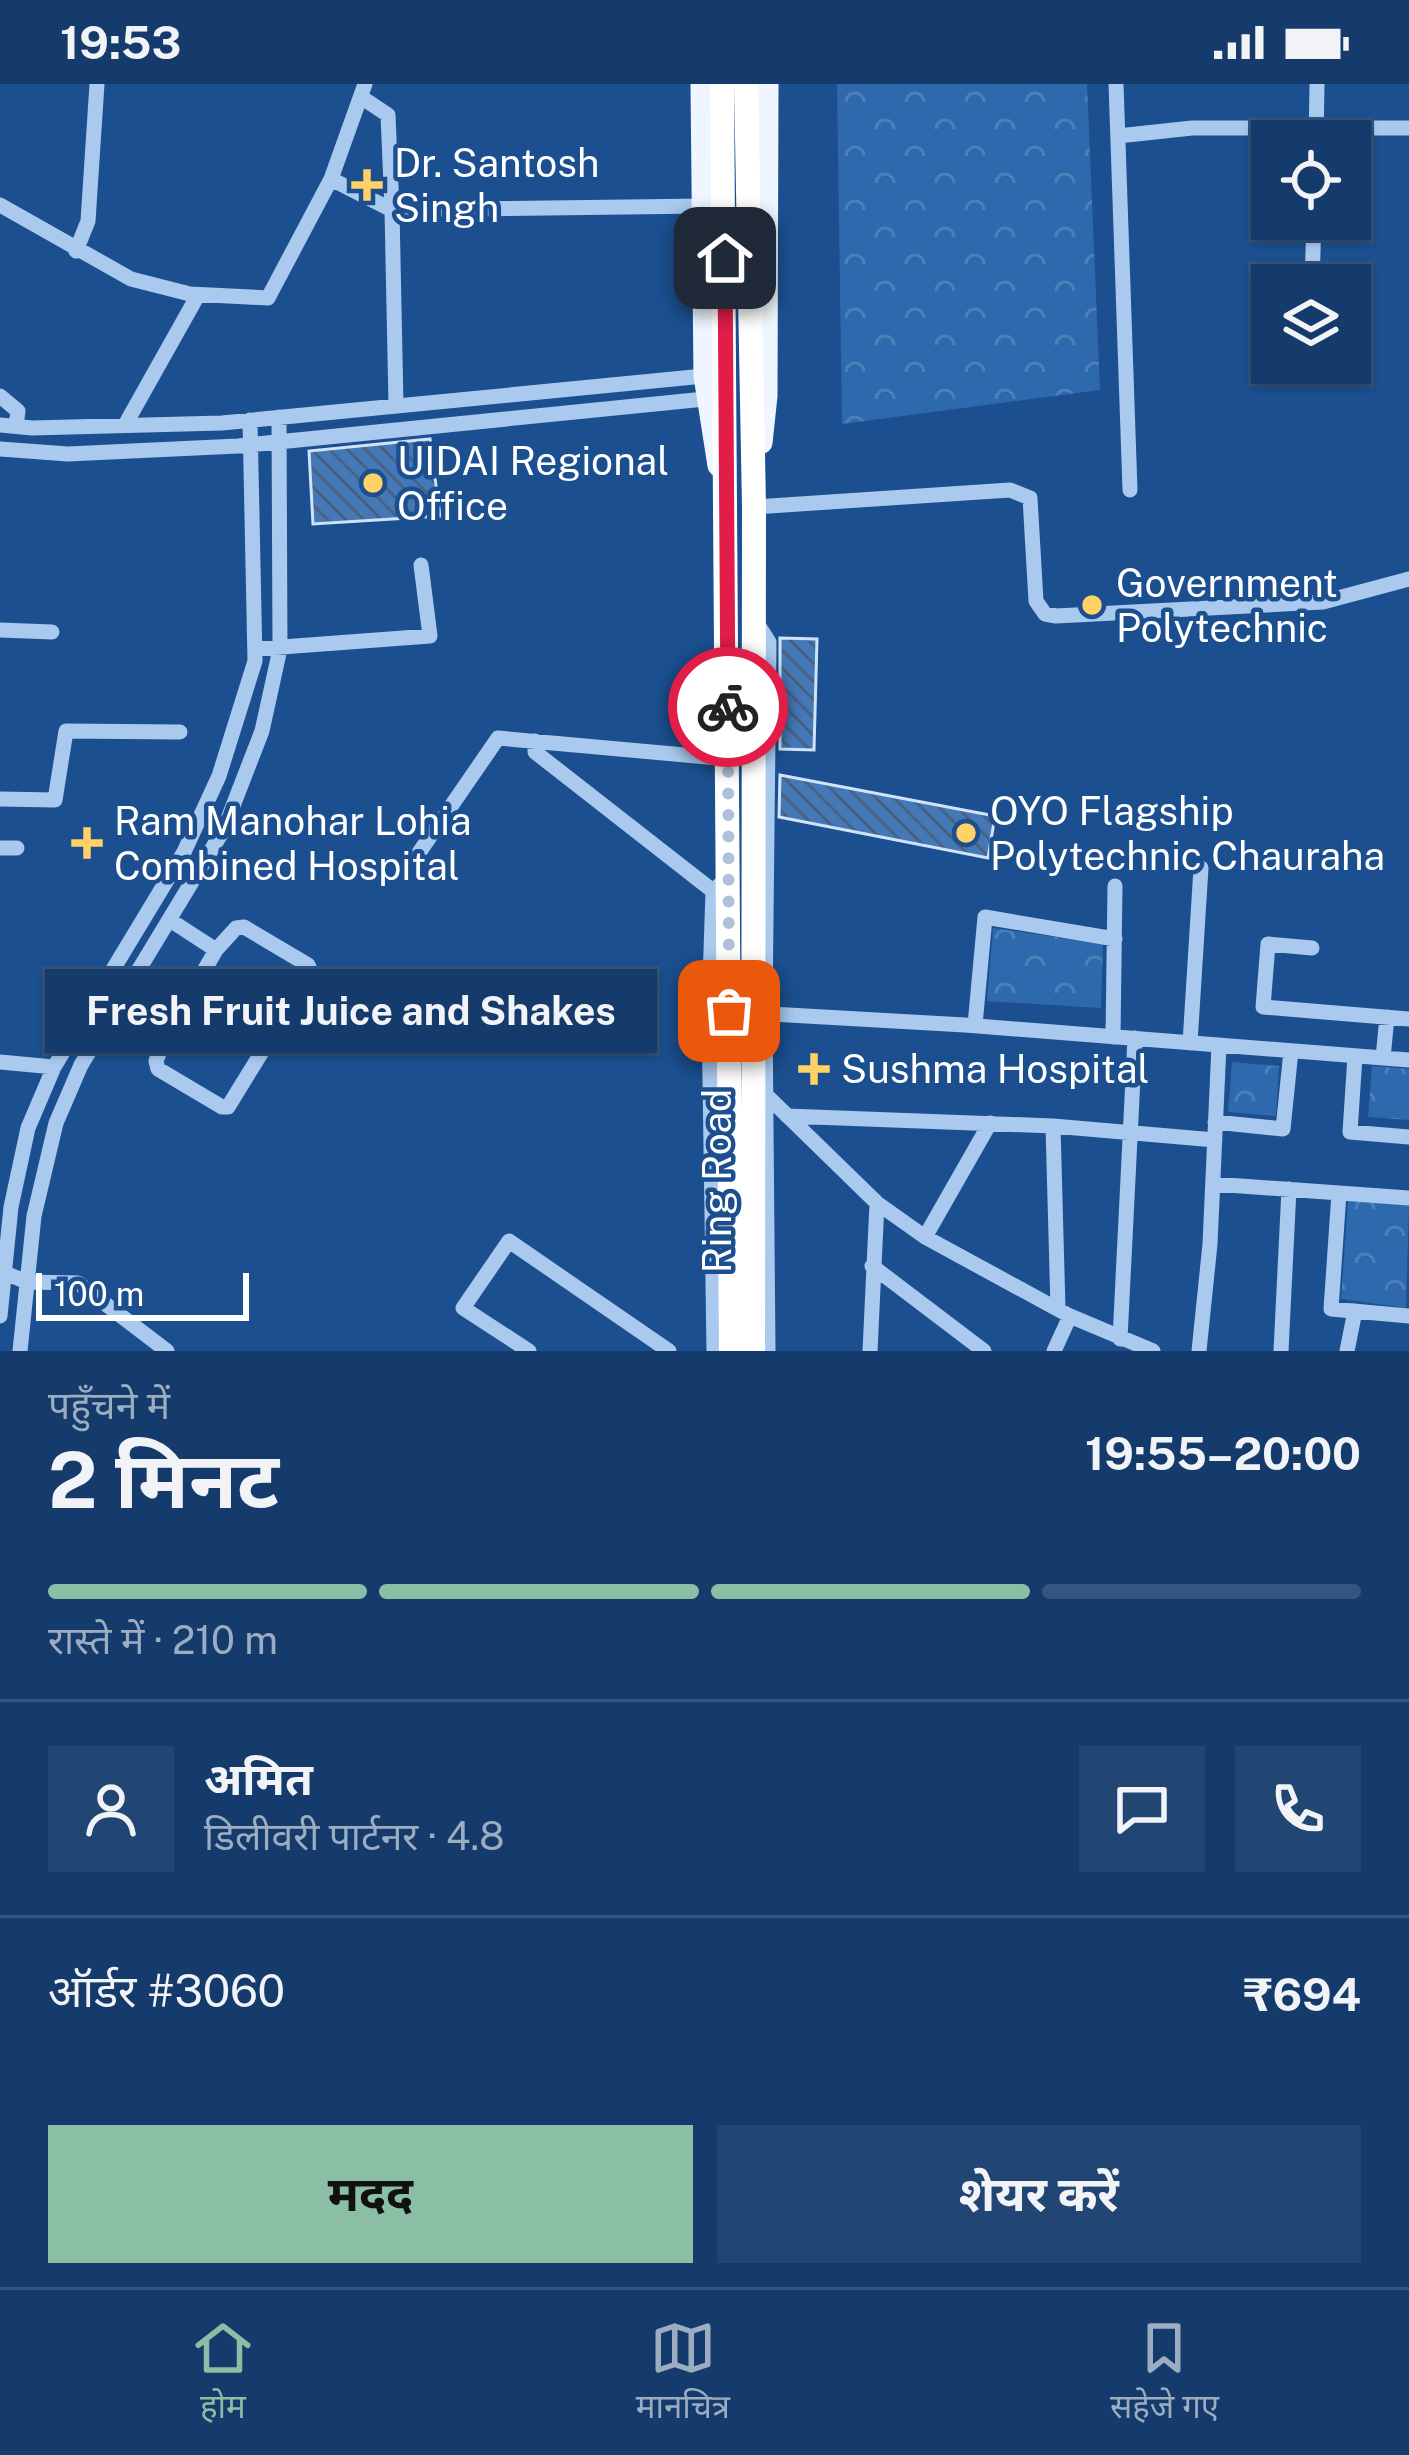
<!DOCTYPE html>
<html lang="hi">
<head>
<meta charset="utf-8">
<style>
  :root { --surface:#143b6b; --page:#214673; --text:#f1f3f6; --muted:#9dadc1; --line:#33557e; --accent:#8abfa5 }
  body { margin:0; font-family:"Public Sans","Noto Sans Devanagari",sans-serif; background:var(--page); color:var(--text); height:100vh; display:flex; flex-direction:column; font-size:45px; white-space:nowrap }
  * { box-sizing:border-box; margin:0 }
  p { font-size:39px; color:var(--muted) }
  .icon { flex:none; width:66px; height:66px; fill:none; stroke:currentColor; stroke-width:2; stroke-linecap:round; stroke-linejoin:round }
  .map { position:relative; height:1267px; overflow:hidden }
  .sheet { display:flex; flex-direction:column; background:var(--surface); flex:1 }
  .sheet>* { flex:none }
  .tools { position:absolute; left:1251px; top:36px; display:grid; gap:24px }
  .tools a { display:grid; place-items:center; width:120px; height:120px; border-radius:0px; background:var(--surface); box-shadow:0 3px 9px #0004,0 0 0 3px var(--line); font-size:60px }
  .scale { position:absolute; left:36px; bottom:30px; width:213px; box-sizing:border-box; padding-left:12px; border:6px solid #fff; border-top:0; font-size:33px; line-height:42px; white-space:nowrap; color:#fff; -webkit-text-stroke:9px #1b4f8f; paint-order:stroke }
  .pin { position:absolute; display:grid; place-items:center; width:102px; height:102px; color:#fff; margin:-51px; border-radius:24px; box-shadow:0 6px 18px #0006 }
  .courier { position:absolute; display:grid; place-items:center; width:120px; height:120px; margin:-60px; border:9px solid #e11d48; border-radius:50%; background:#fff; color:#222; box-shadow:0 3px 15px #0007 }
  .bubble { position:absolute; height:84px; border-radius:0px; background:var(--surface); box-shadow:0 3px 9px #0004,0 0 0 3px var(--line); font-size:39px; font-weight:700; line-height:84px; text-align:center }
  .overview em { font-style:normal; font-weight:700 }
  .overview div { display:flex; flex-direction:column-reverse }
  .overview { display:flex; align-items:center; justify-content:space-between; height:204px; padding:0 48px }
  h1 { font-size:78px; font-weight:700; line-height:90px }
  .bar { display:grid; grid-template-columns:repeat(4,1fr); gap:18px 12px; align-content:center; height:144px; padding:0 48px }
  .bar i { height:15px; border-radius:9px; background:var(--line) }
  .bar .on { background:var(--accent) }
  .bar p { grid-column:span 4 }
  .line { display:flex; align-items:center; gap:30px; padding:0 48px; border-top:3px solid var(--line) }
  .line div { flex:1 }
  .round { display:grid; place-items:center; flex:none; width:126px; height:126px; border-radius:0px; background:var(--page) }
  .action { display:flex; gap:24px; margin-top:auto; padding:24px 48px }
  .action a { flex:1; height:138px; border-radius:0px; background:var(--accent); color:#111; font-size:48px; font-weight:700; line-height:138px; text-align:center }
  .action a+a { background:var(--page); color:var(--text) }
  .status { display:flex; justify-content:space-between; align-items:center; height:84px; padding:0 60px; background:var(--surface); direction:ltr }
  .status svg { height:33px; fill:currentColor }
  .dock { display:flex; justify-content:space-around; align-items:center; height:168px; border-top:3px solid var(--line); background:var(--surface); font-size:33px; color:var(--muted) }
  .dock a { display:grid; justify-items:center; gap:6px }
  .dock .on { color:var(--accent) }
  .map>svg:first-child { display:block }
</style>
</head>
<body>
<div class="status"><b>19:53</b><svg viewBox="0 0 49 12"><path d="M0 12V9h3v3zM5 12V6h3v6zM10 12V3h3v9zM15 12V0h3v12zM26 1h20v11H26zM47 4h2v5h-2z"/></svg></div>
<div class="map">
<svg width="1409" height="1267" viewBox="0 0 1409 1267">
  <defs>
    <pattern id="park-crowns" width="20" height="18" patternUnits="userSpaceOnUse" patternTransform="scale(3)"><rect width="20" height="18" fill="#2e69ad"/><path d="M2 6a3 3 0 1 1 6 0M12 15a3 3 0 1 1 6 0" fill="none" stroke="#4d80b9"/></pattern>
    <pattern id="building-back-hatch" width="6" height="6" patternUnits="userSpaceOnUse" patternTransform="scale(3)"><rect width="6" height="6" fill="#4478b7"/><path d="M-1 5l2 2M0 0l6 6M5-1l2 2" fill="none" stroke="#486282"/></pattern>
  </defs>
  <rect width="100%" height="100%" fill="#1b4f8f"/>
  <path fill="url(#park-crowns)" d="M837,0h250l13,306 -258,34z
    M993,844l110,16 -2,64 -114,-7z
    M1232,978l47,4 -3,50 -48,-4z
    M1372,982l37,3v51l-41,-3z
    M1348,1117l61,4 -3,103 -65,-9z"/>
  <path fill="url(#building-back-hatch)" stroke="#cfe3fa" stroke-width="3" d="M430,355l10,77 -127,8 -4,-73z
    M780,554l37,1 -3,111 -34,-1z
    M780,691l215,41 -7,42 -209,-41z"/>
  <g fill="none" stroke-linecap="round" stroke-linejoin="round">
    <path stroke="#a9c9ee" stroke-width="15" d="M1116,0l14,406
      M1118,52l74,-8h217
      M1316,57l1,-57
      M331,95l34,-95
      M0,121l131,74 59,15 78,4 63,-119 61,31 -4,-95 -27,-18
      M76,167l12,-30 9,-137
      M1312,201l2,-66
      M0,312l18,15 -2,15
      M396,321l-4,-195 312,-4
      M0,341l32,3 190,-5 482,-47
      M125,341l73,-130
      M0,365l68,5 170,-8 467,-47
      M754,423l256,-17 20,8 6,103 9,13 11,2 267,-14 86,-23
      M755,536l14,22 -4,371 3,338
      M0,546l52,2
      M255,565l175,-13 -9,-71
      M535,657v11l178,139
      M0,715l55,1 11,-69 114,1
      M0,764h17
      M416,773l82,-119 231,21
      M1312,864l-44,-4 -5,63 146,12
      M117,925l47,31 -8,21 2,8 64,38h6l83,-135 -3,-7 -64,-38 -8,1 -20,22 -46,-30
      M755,929l210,12 444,35
      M975,941l10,-108 130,22
      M1113,953l2,-151
      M164,956l52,-90
      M1190,959l11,-175
      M1355,972l-5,76 59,5
      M1383,974l4,-41
      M0,978l54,5
      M767,1012l110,107 48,34 145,79 83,35
      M787,1032l266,10 162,14
      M1215,1038l68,7 8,-78
      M1053,1042l5,183
      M1213,1100l196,14
      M1339,1109l-8,116 78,7
      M925,1153l65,-114
      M872,1182l112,85
      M0,1187l27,11 51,1 89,68
      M0,1232l11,-109 17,-79 26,-61 130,-215 35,-76 36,-115 -5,-241
      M1120,1255l15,-301
      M20,1267l14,-135 22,-93 25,-58 143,-236 38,-98 18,-82 -1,-232
      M529,1267l-66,-43 46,-67 160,110
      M714,1267l-5,-340 4,-120 14,-13
      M870,1267l7,-148
      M1054,1267l16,-35
      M1199,1267l11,-107 9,-199
      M1281,1267l8,-162
      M1347,1267l8,-40"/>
    <path stroke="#f0f6ff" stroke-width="21" d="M701,0l3,292 14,90
      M762,359l5,-47 1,-312"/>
    <path stroke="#fff" stroke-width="24" d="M722,0l9,1267
      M746,0l8,423 -1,844"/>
  </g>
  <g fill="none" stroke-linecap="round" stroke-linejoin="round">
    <path stroke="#afc1d8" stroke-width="12" stroke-dasharray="0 21.6" d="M728,623l1,304"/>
    <path stroke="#e11d48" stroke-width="15" d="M725,174l3,449"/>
  </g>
  <g fill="#ffd166" stroke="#1b4f8f" stroke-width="4.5">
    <path d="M361 83h12v12h12v12h-12v12h-12v-12h-12v-12h12z"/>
    <circle cx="373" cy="399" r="12"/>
    <circle cx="1092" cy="521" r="12"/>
    <circle cx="966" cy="749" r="12"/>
    <path d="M81 741h12v12h12v12h-12v12h-12v-12h-12v-12h12z"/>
    <path d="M808 967h12v12h12v12h-12v12h-12v-12h-12v-12h12z"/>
  </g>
  <g text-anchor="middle" stroke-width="9" stroke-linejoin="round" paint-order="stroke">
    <g font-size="39" fill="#fff" stroke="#1b4f8f" text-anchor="start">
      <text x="394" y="93">Dr. Santosh<tspan x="394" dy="45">Singh</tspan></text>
      <text x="397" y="391">UIDAI Regional<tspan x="397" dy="45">Office</tspan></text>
      <text x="1116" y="513">Government<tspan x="1116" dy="45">Polytechnic</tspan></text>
      <text x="990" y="741">OYO Flagship<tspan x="990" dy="45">Polytechnic Chauraha</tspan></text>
      <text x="114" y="751">Ram Manohar Lohia<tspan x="114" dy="45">Combined Hospital</tspan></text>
      <text x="841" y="999">Sushma Hospital</text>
    </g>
    <g font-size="39" fill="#fff" stroke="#1b4f8f">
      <text transform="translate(717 1097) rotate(-90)" y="14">Ring Road</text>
    </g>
  </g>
</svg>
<div class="tools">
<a><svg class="icon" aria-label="locate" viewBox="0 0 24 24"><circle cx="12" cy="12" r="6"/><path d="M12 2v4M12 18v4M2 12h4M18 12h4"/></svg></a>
<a><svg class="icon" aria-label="layers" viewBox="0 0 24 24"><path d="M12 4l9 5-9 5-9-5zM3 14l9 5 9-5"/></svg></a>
</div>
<div class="scale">100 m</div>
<div class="pin" style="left:729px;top:927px;background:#ea580c"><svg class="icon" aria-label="bag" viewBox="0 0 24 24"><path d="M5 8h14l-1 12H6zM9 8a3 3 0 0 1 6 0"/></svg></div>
<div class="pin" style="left:725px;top:174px;background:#1f2937"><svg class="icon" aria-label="home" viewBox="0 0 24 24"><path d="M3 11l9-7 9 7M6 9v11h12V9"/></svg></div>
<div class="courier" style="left:728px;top:623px"><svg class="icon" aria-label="bike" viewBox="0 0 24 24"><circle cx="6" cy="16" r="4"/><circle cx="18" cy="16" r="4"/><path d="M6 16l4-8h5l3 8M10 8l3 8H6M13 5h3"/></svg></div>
<div class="bubble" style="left:45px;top:885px;width:612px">Fresh Fruit Juice and Shakes</div>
</div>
<section class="sheet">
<div class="overview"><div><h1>2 मिनट</h1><p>पहुँचने में</p></div><em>19:55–20:00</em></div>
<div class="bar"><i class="on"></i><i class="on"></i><i class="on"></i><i></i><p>रास्ते में · 210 m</p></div>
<div class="line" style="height:216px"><a class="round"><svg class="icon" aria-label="person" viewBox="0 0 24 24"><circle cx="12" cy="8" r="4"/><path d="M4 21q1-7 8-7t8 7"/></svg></a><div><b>अमित</b><p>डिलीवरी पार्टनर · 4.8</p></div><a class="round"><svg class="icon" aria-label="chat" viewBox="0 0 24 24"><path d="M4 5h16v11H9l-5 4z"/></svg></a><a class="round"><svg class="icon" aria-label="phone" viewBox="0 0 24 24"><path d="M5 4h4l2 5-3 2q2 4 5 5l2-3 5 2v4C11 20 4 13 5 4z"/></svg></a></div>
<div class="line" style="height:156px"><div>ऑर्डर #3060</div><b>₹694</b></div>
<div class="action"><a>मदद</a><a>शेयर करें</a></div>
</section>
<nav class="dock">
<a class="on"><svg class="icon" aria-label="home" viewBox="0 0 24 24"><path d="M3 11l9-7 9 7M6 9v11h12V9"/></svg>होम</a>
<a><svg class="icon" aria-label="map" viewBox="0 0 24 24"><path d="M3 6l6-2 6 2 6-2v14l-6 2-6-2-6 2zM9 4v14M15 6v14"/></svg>मानचित्र</a>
<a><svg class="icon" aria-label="saved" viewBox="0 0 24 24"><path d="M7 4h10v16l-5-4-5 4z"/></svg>सहेजे गए</a>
</nav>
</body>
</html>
